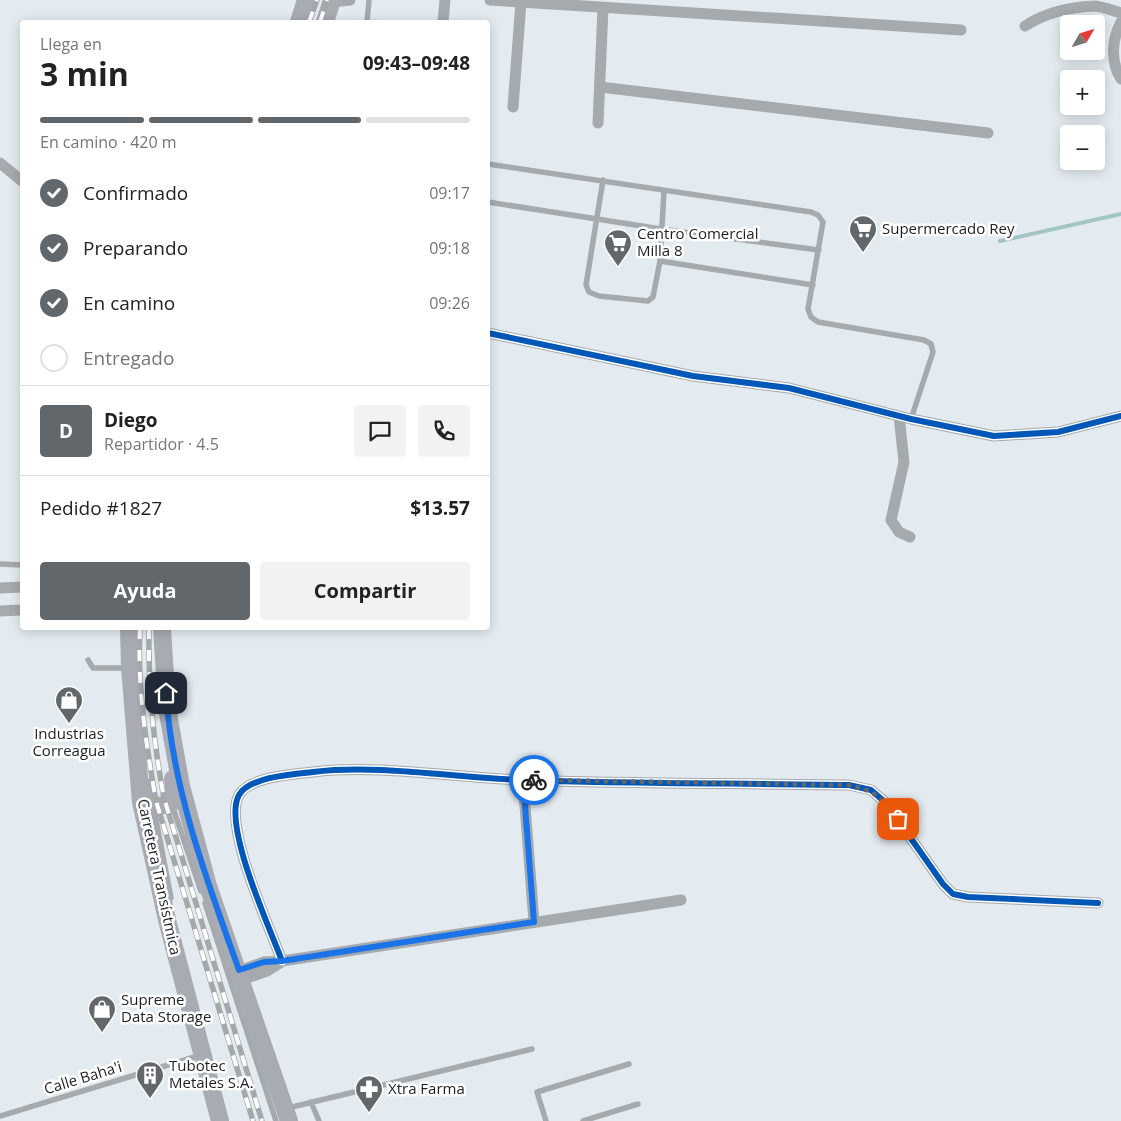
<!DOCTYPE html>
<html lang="es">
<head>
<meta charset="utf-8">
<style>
  :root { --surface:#fff; --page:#f2f2f2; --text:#222; --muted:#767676; --line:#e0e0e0; --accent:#62676b }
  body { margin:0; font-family:"Open Sans",sans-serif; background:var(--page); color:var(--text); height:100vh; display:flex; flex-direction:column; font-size:19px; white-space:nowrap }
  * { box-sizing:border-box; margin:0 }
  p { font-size:16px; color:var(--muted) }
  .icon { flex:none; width:28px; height:28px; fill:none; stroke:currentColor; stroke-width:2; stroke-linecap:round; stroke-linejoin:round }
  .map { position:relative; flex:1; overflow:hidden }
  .sheet { position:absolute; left:20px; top:20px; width:470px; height:610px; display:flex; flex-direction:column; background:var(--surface); border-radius:5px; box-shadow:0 2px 12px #0003 }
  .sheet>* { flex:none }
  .needle { width:32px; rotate:51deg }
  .tools { position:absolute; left:1060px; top:15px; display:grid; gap:10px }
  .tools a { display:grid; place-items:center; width:45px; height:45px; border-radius:5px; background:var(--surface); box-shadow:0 2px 12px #0003; font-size:25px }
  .pin { position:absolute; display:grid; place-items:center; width:42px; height:42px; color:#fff; margin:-21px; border-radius:10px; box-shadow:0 2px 8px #0006 }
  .courier { position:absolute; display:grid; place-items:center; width:50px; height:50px; margin:-25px; border:4px solid #1a73e8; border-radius:50%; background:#fff; color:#222; box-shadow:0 1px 6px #0007 }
  .summary em { font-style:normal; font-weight:700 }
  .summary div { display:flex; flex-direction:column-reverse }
  .summary { display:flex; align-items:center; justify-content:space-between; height:85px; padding:0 20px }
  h1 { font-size:32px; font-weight:700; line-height:38px }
  .bar { display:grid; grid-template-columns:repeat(4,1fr); gap:8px 5px; align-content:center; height:60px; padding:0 20px }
  .bar i { height:6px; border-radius:4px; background:var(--line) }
  .bar .active { background:var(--accent) }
  .bar p { grid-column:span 4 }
  .line { display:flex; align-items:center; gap:12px; padding:0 20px; border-top:1px solid var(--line) }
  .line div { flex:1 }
  .round { display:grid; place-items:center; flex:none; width:52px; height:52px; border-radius:5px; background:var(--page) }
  ol { padding:0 20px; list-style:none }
  li { display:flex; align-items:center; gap:15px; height:55px }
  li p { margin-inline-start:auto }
  li .icon { padding:5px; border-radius:50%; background:var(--accent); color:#fff; stroke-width:4 }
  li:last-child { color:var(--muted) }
  li i { width:28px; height:28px; border:2px solid var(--line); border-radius:50% }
  .action { display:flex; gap:10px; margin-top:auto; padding:10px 20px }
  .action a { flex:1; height:58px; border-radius:5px; background:var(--accent); color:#fff; font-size:20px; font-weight:700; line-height:58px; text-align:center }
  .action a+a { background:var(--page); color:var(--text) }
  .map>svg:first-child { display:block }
</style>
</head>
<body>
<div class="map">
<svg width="1121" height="1121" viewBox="0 0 1121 1121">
  <rect width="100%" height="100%" fill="#e4ebf0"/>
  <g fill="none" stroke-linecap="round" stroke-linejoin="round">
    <path stroke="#a2c4c7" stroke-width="4" d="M1000,241l121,-27"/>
    <path stroke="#a5aaae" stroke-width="5.5" d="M367,22l2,-22
      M488,164l323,48 7,3 5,7 -15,87 3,8 7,5 106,18 7,4 2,8 -22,67
      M603,180l-17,105 3,7 10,4 49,5 5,-4 7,-36 153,24
      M488,202l173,27 158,21
      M660,261l4,-70
      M0,564l22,1
      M88,660l5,8h35
      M172,805l29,86
      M154,809l17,89
      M205,903l71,218
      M311,1102l8,19
      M288,1108l244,-59
      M0,1116l201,-61
      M546,1121l-9,-29 92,-28
      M583,1121l55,-17"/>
    <path stroke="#a5aaae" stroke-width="11" d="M490,0l471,30
      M332,2l18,-2
      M443,22l2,-22
      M1121,22c-9,17 -11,39 0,57
      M1025,26c20,-13 45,-19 69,-20 8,0 19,5 27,7
      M600,87l388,46
      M513,107l8,-105
      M598,123l5,-115
      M0,163l22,18
      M488,333l205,43 96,12 122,31 83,17 64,-4 63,-16
      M899,416l5,46 -13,58 8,12 11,5
      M0,588l22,-1
      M0,611l22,-1
      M523,780l11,142
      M282,961c-12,-33 -60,-136 -43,-166 10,-18 54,-21 74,-23 66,-8 143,6 210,8 109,4 218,3 326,5l22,5 15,13 57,81 10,10 15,3 130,6
      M239,971l25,-9 18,-1 399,-61
      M242,980l25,-9 14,-9"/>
    <path stroke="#a8abb1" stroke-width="18" d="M299,22l7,-22
      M325,22l7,-22
      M129,628l1,40 11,134 27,122 52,197
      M162,628l5,80 14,78 27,100 81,235
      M147,787l2,15 3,5 18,-3 5,-6 -2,-19"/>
    <g stroke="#a3a8ab" stroke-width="5.5">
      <path id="rail" d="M309,22l8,-22
        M320,22l7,-22
        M140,628c-3,58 6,116 16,173l97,320
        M149,628c-1,57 4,113 15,170l98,323"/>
    </g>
    <use href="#rail" stroke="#fff" stroke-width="4" stroke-dasharray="11" stroke-linecap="butt"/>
    <g stroke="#fff" stroke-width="9">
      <path id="cycleway" d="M488,333l205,43 96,12 122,31 83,17 64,-4 63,-16
        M282,961c-12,-33 -60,-136 -43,-166 10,-18 54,-21 74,-23 66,-8 143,6 210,8 109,4 218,3 326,5l22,5 15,13 57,81 10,10 15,3 130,6"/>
    </g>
    <use href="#cycleway" stroke="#0057b8" stroke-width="6"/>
  </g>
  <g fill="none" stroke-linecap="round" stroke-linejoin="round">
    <path stroke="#62676b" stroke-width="5" stroke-dasharray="0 9" d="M534,780l315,5c26,6 33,12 49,34"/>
    <path stroke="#1a73e8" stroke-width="6" d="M166,693c6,95 41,188 73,277l25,-8 18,-1 252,-39 -11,-142h11"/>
  </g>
  <defs>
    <g id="supermarket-pin" transform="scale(1.4375)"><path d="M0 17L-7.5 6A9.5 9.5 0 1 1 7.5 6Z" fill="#62676b" stroke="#fff"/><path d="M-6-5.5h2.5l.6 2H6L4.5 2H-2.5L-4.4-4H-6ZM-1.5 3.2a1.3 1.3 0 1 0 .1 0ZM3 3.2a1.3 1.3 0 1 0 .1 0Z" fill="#fff"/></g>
    <g id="shop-pin" transform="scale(1.4375)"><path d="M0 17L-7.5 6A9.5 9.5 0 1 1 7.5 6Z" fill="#62676b" stroke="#fff"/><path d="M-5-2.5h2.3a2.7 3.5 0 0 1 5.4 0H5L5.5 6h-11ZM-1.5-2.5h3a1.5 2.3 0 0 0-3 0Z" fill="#fff"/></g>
    <g id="building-pin" transform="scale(1.4375)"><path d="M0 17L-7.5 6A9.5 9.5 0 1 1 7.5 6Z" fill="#62676b" stroke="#fff"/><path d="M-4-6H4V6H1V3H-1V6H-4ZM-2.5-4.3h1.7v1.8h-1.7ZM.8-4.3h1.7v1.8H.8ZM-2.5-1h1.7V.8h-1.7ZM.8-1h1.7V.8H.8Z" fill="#fff"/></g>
    <g id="pharmacy-pin" transform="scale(1.4375)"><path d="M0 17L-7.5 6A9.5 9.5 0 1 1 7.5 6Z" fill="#62676b" stroke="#fff"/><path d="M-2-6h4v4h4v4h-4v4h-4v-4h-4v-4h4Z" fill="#fff"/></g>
  </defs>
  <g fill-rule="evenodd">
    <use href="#supermarket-pin" x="863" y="229"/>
    <use href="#supermarket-pin" x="618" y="243"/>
    <use href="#shop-pin" x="69" y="700"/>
    <use href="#shop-pin" x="102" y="1009"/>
    <use href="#building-pin" x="150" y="1075"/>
    <use href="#pharmacy-pin" x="369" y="1089"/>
  </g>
  <g text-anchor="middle" stroke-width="5" stroke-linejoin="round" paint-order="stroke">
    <g font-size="15" fill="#1c2024" stroke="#fff" text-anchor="start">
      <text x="882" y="234">Supermercado Rey</text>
      <text x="637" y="239">Centro Comercial<tspan x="637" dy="17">Milla 8</tspan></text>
      <text x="69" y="739" text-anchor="middle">Industrias<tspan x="69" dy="17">Correagua</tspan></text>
      <text x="121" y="1005">Supreme<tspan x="121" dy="17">Data Storage</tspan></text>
      <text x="169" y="1071">Tubotec<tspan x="169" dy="17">Metales S.A.</tspan></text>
      <text x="388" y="1094">Xtra Farma</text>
    </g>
    <g font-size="15" fill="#1c2024" stroke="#fff">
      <text transform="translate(159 877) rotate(78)" y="5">Carretera Transístmica</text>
      <text transform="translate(83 1078) rotate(-17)" y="5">Calle Baha'i</text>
    </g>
  </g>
</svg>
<div class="tools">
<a><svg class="needle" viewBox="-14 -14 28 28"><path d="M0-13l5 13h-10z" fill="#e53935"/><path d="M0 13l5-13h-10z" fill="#767676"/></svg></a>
<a>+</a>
<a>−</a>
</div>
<div class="pin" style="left:898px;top:819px;background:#ea580c"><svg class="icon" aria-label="bag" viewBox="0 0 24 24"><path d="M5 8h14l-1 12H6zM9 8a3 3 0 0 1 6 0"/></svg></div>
<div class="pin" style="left:166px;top:693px;background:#1f2937"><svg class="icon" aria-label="home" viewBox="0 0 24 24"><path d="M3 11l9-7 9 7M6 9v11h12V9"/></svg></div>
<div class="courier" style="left:534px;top:780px"><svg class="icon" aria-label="bike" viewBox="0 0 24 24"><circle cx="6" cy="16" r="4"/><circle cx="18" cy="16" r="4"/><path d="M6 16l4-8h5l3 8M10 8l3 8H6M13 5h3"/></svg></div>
<section class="sheet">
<div class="summary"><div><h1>3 min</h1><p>Llega en</p></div><em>09:43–09:48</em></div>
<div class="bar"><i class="active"></i><i class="active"></i><i class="active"></i><i></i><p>En camino · 420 m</p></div>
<ol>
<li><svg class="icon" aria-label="check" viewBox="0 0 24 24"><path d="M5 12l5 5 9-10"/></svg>Confirmado<p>09:17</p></li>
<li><svg class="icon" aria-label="check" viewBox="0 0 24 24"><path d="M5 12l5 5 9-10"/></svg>Preparando<p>09:18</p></li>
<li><svg class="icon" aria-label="check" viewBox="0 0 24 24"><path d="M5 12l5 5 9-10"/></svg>En camino<p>09:26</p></li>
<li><i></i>Entregado</li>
</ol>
<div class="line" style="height:90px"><b class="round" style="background:var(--accent);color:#fff">D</b><div><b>Diego</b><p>Repartidor · 4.5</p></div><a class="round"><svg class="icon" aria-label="chat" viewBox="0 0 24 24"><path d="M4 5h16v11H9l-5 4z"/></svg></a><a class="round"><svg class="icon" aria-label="phone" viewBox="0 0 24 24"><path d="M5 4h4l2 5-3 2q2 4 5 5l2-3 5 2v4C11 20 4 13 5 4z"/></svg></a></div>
<div class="line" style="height:65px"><div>Pedido #1827</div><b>$13.57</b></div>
<div class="action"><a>Ayuda</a><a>Compartir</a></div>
</section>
</div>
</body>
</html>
